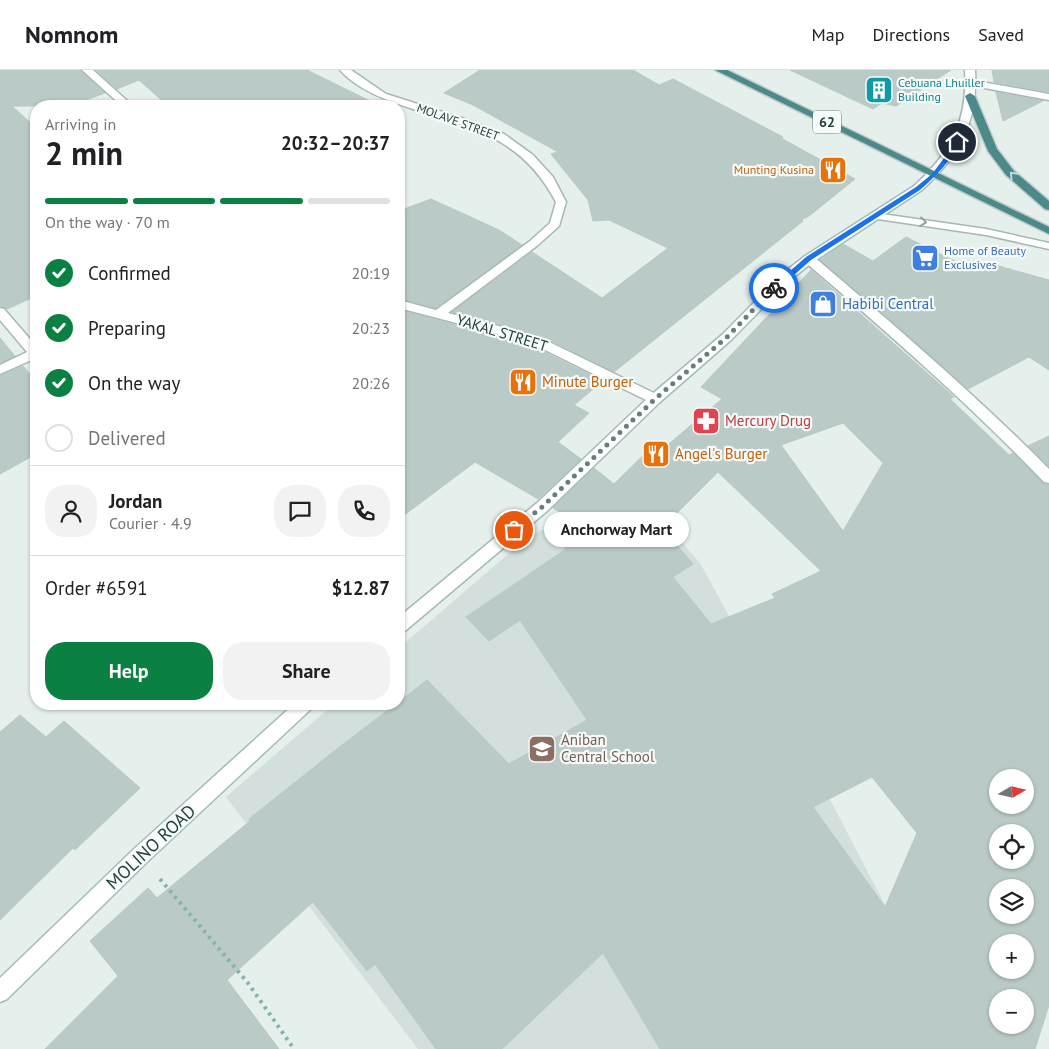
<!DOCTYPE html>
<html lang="en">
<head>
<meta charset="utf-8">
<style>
  :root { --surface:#fff; --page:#f2f2f2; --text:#202124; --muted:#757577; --line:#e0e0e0; --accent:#0b8043 }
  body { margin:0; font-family:"PT Sans",sans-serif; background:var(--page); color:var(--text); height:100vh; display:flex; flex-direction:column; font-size:19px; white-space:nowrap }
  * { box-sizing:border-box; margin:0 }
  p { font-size:16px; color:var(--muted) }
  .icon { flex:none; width:28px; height:28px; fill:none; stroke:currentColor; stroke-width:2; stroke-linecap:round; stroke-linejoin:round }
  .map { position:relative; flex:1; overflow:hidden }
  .panel { position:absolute; left:30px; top:30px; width:375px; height:610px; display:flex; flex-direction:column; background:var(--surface); border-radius:20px; box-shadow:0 1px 4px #0004 }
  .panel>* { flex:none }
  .needle { width:32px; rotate:81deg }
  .fabs { position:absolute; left:989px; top:699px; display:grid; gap:10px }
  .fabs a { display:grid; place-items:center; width:45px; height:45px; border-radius:50%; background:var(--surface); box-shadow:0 1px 4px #0004; font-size:25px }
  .pin { position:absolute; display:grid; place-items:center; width:42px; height:42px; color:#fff; margin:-21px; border:2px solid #fff; border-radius:50%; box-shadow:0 1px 5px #0007 }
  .courier { position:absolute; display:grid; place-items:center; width:50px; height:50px; margin:-25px; border:4px solid #1a73e8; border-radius:50%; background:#fff; color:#222; box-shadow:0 1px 6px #0007 }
  .bubble { position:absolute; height:35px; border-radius:18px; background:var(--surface); box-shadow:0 1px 4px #0004; font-size:16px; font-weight:700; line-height:35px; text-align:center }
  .headline em { font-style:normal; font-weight:700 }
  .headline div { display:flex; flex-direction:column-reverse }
  .headline { display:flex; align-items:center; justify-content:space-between; height:85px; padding:0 15px }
  h1 { font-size:32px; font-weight:700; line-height:38px }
  .bar { display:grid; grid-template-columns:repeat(4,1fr); gap:8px 5px; align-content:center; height:60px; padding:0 15px }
  .bar i { height:6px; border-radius:4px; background:var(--line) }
  .bar .on { background:var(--accent) }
  .bar p { grid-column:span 4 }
  .line { display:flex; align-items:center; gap:12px; padding:0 15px; border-top:1px solid var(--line) }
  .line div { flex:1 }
  .round { display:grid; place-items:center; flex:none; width:52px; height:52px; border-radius:20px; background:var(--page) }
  ol { padding:0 15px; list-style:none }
  li { display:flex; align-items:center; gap:15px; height:55px }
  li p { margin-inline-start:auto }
  li .icon { padding:5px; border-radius:50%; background:var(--accent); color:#fff; stroke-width:4 }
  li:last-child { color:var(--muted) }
  li i { width:28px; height:28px; border:2px solid var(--line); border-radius:50% }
  .primary-button { display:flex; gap:10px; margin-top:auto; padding:10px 15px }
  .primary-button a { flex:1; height:58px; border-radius:20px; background:var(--accent); color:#fff; font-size:20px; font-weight:700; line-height:58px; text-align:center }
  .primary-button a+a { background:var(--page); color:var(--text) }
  header { display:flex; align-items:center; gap:30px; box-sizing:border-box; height:70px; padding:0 25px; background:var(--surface); border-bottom:1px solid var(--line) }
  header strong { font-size:24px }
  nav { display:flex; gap:28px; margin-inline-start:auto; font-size:18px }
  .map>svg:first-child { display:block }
</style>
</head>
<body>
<header>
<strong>Nomnom</strong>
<nav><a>Map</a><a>Directions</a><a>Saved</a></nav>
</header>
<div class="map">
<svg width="1049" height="979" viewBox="0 0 1049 979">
  <rect width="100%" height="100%" fill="#e5efec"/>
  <path fill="#d3dfdc" d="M622,417l24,14 54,62 127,231 58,111 99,144h-566l-192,-252 108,-93h65v-56l128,-110z"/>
  <path fill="#bacac6" stroke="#b7c9c5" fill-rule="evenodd" d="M0,0h80l25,23 -36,13h-57l24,22v168l-29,13 -7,-3z
    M96,0h211l73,36h-212l-29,-26 -22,9z
    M480,0h153l26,15 14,-6 110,58 -2,1 74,41 -46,37 -8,4 2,1 -189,151 -76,-38 -86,-22 80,-60 70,46 66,-50 -59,-28 -16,1 -5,-21 -37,-46 7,-2 -85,-47 -29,-12z
    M790,0h161l-55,36 -14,-3 -9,6z
    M992,0h57v22l-55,-10z
    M996,22l47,9 -40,20z
    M431,129l68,31 23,15 -86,63 -37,-10v-87z
    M906,167l71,35 7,-10 65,18v90l-20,-13 -61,32 -148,-129 23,-16 30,17z
    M811,200l143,127 -4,2 59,56 4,-2 30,30 6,2v520l-14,44h-375l-57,-96 -101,96h-66l-61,-85 -8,7 -54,-69 -86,78 52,69h-234l73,-73 -28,-35 58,-53 9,10 93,-77 -1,-2 93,-74 54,-41h3v-2l28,-22 82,84 78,-44 -67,-100 -31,21 -23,-24 100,-68 -17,-20 22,-10 -18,-11 41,-40 20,16 42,-41 8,5 58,-49 -21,-12zM843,353l40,40 -40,68 -62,-86zM718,402l103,99 -49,23 3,4 -64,26 -38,-47 20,-13 -31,-36zM872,707l45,56 -32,74 -72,-100zM998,708h27v27h-27zM998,762h27v28h-27zM998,818h27v27h-27zM998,872h27v28h-27zM998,928h27v27h-27z
    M399,240l129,34 75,37 -29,24 15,8 -31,29 23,17 -43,40 -63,-37 -76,57z
    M0,268l15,18 -15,7z
    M23,296l13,15v73l-36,20v-98z
    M1049,366v30l-21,-20z
    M20,645l26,22 18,-16 76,67 -65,62 -2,-2 -73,72v-188z"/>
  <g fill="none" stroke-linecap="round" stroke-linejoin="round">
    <g stroke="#a7b7b5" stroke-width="3">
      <path id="service" d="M971,10l78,14v6l-81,-15v-4z
        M875,143l111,16 63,14v6l-63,-14 -115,-17 -2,-2 2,-2z
        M809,185l4,1c81,69 162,138 236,213v14l-5,-1c-75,-78 -157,-150 -239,-220l-2,-3z"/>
    </g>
    <g stroke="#a7b7b5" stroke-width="3">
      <path id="minor" d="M82,0h11l40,36h-11z
        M340,0h11l35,24 79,25 39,15 29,21 20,22 13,25 -7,24 -21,19 -90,68 89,23 123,60 2,3 -2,3h-10l-121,-60 -130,-34v-8l37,10 94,-69 20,-18 6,-21c-34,-64 -82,-74 -146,-94 -24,-8 -52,-18 -70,-38z
        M0,238l4,1 32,37v12l-36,16v-9l27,-13 -27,-32z"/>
    </g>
    <g stroke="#a3bbb8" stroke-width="3">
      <path id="secondary" d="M965,0h10c3,52 -15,85 -53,120l-109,72 -23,18 -59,60 -71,62 -113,109 -142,120 -6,2v-16l138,-114 113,-107 73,-62 59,-60 23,-18 109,-70c37,-34 54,-65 51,-116z
        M294,634h19l-2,5 -164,153 -140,137 -7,3v-24l133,-128z"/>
    </g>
    <g stroke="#c1caca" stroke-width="3">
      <path id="trunk" d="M715,0h12l322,157v7z
        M970,23l5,3 22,53 17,22 35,30v9l-4,-1 -39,-34 -18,-24 -23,-55z"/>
    </g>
    <path stroke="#84b3af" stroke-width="4" stroke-dasharray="3 4.5" stroke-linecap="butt" d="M160,809l88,104 46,66"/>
    <use href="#service" fill="#fff" fill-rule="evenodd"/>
    <use href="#minor" fill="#fff" fill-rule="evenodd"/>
    <use href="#secondary" fill="#fff" fill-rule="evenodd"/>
    <use href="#trunk" fill="#4a8a89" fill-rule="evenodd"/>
  </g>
  <defs><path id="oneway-chevron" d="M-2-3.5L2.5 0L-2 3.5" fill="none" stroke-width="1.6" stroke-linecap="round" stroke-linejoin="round" transform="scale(1.25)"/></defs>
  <use stroke="#c2d9d7" href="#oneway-chevron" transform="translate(1013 105) rotate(-134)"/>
  <use stroke="#91a0a0" href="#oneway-chevron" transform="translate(923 152) rotate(7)"/>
  <path fill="#1a73e8" d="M957,71l3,1c-9,19 -24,34 -40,48l-109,70 -34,30h-5v-3l34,-30 110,-70 16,-13z"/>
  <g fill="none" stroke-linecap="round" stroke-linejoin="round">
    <path stroke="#677e7c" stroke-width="5" stroke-dasharray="0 9" d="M514,460l28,-23 113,-108 72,-62 47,-49"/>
  </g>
  <defs>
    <g id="building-square" transform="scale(1.4375)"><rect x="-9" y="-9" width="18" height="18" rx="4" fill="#0f9aa8" stroke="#f6fbf9"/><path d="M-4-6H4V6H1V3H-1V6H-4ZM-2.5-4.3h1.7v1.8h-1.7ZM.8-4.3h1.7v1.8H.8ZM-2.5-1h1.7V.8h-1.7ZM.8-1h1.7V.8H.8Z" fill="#fff"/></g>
    <g id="restaurant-square" transform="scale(1.4375)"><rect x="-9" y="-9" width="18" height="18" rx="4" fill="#e8710a" stroke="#f6fbf9"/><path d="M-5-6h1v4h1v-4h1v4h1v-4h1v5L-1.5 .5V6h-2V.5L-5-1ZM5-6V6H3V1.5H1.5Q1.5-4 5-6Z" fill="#fff"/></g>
    <g id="supermarket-square" transform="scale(1.4375)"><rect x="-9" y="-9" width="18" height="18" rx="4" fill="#3f7fe0" stroke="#f6fbf9"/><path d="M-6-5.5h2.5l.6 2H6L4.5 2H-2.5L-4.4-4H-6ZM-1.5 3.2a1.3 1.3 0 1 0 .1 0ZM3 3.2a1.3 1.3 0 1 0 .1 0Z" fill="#fff"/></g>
    <g id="shop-square" transform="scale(1.4375)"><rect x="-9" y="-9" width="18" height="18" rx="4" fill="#3f7fe0" stroke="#f6fbf9"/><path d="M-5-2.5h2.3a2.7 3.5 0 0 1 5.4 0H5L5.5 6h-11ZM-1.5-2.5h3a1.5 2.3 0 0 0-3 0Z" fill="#fff"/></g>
    <g id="pharmacy-square" transform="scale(1.4375)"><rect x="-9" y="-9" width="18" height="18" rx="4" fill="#e0444e" stroke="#f6fbf9"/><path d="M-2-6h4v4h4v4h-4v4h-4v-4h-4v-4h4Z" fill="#fff"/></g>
    <g id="school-square" transform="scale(1.4375)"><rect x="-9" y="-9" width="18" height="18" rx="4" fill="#8d6e63" stroke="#f6fbf9"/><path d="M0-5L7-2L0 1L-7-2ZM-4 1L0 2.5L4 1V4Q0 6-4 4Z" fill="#fff"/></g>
  </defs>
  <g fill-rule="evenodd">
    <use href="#building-square" x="879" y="20"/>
    <use href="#restaurant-square" x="833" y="100"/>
    <use href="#supermarket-square" x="925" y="188"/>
    <use href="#shop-square" x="823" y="234"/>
    <use href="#restaurant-square" x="523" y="312"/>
    <use href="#pharmacy-square" x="706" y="351"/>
    <use href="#restaurant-square" x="656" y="384"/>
    <use href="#school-square" x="542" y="679"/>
  </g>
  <g text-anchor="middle" stroke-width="4.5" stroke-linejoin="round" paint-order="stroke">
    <g font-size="12" fill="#0d838f" stroke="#f6fbf9" text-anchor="start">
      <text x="898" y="17">Cebuana Lhuiller<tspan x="898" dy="14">Building</tspan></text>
    </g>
    <g font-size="12" fill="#234140" stroke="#f6fbf9">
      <text transform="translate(458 52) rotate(20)" y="4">MOLAVE STREET</text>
    </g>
    <g font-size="12" fill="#c56008" stroke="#f6fbf9" text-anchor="end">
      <text x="814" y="104">Munting Kusina</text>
    </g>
    <g font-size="12" fill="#366cbe" stroke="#f6fbf9" text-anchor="start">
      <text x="944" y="185">Home of Beauty<tspan x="944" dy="14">Exclusives</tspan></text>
    </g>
    <rect fill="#f6fbf9" stroke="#627978" stroke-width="1" x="813" y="40.5" width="28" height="23" rx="4"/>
    <g font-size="14" font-weight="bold" fill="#234140">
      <text x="827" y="57">62</text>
    </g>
    <g font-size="15" fill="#366cbe" stroke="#f6fbf9" text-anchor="start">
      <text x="842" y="239">Habibi Central</text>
    </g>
    <g font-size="15" fill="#234140" stroke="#f6fbf9">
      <text transform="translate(502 263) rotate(17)" y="5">YAKAL STREET</text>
    </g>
    <g font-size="15" fill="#c56008" stroke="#f6fbf9" text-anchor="start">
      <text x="542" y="317">Minute Burger</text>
      <text x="675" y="389">Angel's Burger</text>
    </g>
    <g font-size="15" fill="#be3a42" stroke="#f6fbf9" text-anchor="start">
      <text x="725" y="356">Mercury Drug</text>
    </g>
    <g font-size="15" fill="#785e54" stroke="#f6fbf9" text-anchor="start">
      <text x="561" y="675">Aniban<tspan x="561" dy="17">Central School</tspan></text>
    </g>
    <g font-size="18" fill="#234140" stroke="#f6fbf9">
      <text transform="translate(151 777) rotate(-43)" y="6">MOLINO ROAD</text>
    </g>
  </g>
</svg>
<div class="fabs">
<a><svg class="needle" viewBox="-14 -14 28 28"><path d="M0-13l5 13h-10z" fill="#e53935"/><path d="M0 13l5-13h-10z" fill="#757577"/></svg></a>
<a><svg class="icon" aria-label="locate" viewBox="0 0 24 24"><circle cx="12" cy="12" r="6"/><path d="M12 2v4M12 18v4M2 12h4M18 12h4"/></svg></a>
<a><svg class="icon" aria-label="layers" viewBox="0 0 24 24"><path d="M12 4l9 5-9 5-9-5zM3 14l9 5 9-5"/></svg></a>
<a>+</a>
<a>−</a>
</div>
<div class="pin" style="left:514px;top:460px;background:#ea580c"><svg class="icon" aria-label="bag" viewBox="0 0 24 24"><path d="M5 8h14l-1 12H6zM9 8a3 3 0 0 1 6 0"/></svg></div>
<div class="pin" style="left:957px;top:72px;background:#1f2937"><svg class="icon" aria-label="home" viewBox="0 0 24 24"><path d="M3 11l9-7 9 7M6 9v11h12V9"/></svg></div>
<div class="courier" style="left:774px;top:218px"><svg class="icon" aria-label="bike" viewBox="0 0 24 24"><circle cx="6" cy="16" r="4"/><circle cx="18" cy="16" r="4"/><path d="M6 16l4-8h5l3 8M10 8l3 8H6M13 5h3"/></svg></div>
<div class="bubble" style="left:544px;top:442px;width:145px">Anchorway Mart</div>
<section class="panel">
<div class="headline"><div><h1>2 min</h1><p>Arriving in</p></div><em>20:32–20:37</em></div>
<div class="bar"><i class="on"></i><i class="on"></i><i class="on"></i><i></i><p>On the way · 70 m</p></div>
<ol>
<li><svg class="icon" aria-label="check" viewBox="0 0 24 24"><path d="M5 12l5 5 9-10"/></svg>Confirmed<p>20:19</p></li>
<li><svg class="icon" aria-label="check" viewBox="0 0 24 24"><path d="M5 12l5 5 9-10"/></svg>Preparing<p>20:23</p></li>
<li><svg class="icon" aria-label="check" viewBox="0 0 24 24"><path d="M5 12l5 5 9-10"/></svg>On the way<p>20:26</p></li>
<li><i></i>Delivered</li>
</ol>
<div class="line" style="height:90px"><a class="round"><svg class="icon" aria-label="person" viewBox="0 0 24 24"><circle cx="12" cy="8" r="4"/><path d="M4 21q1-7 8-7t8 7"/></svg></a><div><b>Jordan</b><p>Courier · 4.9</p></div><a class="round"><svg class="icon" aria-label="chat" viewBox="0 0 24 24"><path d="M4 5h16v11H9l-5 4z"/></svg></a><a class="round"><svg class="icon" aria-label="phone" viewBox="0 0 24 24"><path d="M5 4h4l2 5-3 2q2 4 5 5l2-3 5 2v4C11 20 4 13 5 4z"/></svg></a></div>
<div class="line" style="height:65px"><div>Order #6591</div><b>$12.87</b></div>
<div class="primary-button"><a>Help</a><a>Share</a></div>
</section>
</div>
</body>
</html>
